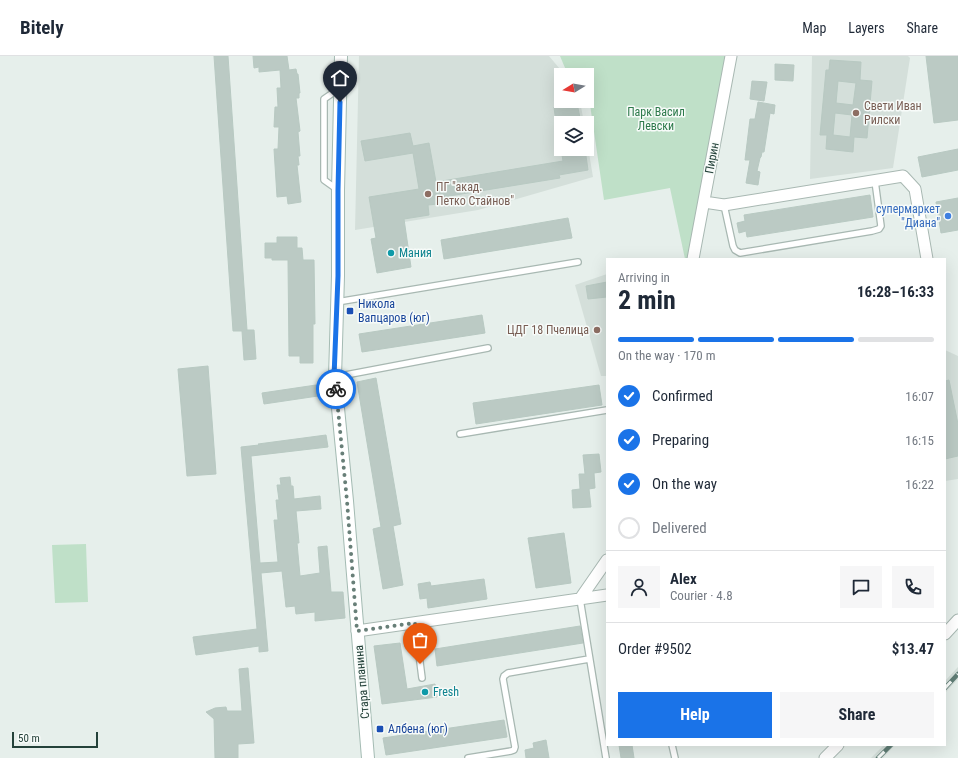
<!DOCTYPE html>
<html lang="en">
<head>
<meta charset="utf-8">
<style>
  :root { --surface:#fff; --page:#f6f6f7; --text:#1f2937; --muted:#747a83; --line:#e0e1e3; --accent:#1a73e8 }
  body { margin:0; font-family:"Roboto Condensed",sans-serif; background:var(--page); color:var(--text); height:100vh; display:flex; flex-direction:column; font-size:15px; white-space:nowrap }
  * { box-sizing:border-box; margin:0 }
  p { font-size:13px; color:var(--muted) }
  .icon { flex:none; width:22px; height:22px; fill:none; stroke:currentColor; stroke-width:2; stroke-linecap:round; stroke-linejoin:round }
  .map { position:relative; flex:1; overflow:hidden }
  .side { position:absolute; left:606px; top:202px; width:340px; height:488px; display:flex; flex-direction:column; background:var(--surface); border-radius:0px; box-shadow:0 4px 16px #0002 }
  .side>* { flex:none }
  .needle { width:26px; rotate:259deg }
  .buttons { position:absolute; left:554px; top:12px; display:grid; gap:8px }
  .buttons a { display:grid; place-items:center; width:40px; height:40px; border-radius:0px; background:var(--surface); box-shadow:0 4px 16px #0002; font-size:20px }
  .scale { position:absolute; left:12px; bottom:10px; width:86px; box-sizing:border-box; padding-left:4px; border:2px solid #24423a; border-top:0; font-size:11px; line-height:14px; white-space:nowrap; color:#24423a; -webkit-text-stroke:3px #f7fbf9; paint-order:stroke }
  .pin { position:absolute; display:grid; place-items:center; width:34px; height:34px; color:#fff; margin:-41px -17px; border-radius:50% 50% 50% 0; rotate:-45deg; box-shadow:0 0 4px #0007 }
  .pin .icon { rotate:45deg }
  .courier { position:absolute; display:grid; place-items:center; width:40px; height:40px; margin:-20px; border:3px solid #1a73e8; border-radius:50%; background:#fff; color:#222; box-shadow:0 1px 5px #0007 }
  .headline em { font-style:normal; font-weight:700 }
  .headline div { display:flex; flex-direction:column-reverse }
  .headline { display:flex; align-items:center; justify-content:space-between; height:68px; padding:0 12px }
  h1 { font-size:26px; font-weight:700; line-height:30px }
  .bar { display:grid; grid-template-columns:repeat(4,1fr); gap:6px 4px; align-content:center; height:48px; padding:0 12px }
  .bar i { height:5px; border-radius:3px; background:var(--line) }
  .bar .current { background:var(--accent) }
  .bar p { grid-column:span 4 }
  .line { display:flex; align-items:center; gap:10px; padding:0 12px; border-top:1px solid var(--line) }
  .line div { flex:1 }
  .round { display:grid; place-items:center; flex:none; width:42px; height:42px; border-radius:0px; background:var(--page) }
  ol { padding:0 12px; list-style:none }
  li { display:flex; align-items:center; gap:12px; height:44px }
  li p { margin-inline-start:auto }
  li .icon { padding:4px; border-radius:50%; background:var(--accent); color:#fff; stroke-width:4 }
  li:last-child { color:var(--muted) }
  li i { width:22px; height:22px; border:2px solid var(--line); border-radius:50% }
  .cta { display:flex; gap:8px; margin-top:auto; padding:8px 12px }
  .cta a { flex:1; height:46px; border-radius:0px; background:var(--accent); color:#fff; font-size:16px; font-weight:700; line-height:46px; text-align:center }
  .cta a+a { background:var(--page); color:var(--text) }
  header { display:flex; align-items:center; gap:24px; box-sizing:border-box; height:56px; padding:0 20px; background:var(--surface); border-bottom:1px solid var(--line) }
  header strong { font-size:19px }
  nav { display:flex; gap:22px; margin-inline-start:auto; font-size:14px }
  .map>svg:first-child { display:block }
</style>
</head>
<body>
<header>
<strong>Bitely</strong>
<nav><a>Map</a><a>Layers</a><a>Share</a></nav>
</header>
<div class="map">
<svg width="958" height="702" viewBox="0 0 958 702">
  <rect width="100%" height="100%" fill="#e6efeb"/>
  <path fill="#d4dfda" d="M359,0h190l16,19h-4v26h19l4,22h-23v26h26v-8l6,36 -115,33 -123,20z
    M812,0h96l2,2 -17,110 -83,11z
    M607,218v102h-6l-26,-91z
    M945,294l13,6v123l-13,2z
    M958,611v12l-13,14v-12z
    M884,689h11l-12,13h-12z"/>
  <path fill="#bfe0c8" d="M560,0h171l-38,203h-8l-15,-71 -66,12 -17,-116v-9h-19z
    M86,488l2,58 -33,1 -3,-58z"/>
  <path fill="#bbcac4" stroke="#b8c9c2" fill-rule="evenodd" d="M214,0h14l19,274h-1h8l2,29 -12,1 -2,-29h-9z
    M253,0h34l2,14 7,-1 1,5h1l2,19h-1v5h-3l4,33 -2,1 2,24h-2l1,9h-2l4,37 -13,2 -1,-8 -10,1 -3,-48h4l1,-22h-5l1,-20h3l-1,-19h4l-1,-18 -21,2v-5l-5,1z
    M926,0h32v64l-24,3z
    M830,4l31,2 -1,18 12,1 -5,57 -13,-1 -1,15 -27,-3 1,-14h-7l6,-65h3zM838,25l18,2 -3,22 -17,-2zM835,57l17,2 -2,22 -17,-2z
    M775,8l19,1 -1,16 -18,-1z
    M752,25l15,1 -3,19 -14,-2z
    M758,46l17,3 -1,9 -4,-1 -6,39h-2l-1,5 -1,1 -3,13 3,1 -2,13 -12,-2 4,-23h-5l5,-41h5z
    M577,47l4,20h-25l-2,-16z
    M410,77l3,13 16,-3 7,39 127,-21 -2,-12h24l3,21 -29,5 1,3 -123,20 1,6 -10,1 1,10 -25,4 7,48 -34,6 -6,-34 5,-1 -7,-41 50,-8 -6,-36 -48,8 -4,-20z
    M958,93v21l-36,7 -4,-20z
    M870,139l3,22 -126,20 -1,-6 -7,2 -2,-10 8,-2 -1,-6z
    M958,142v32l-17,3 -5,-31z
    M568,162l4,20 -128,21 -3,-19z
    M277,181h20v11h5l1,12h11l1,64h-2v39h-13v-7h-11l-1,-96h-16v-2h-7v-15h12z
    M607,226v15l-19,2 -2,-13z
    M482,259l3,18 -123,19 -3,-18z
    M208,310l8,108 -29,2 -9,-107z
    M376,322l25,146 -8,2 10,59 -20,4 -10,-60 8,-2 -24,-145z
    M949,324l9,44v32l-13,3v-78z
    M316,329l2,11 -54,8 -2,-11z
    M599,329l3,20 -126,19 -3,-21z
    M326,379l2,12 -77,9 9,107 18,-1 -4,-42h4l-2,-20h3l-2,-15h4l-1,-7 10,-1 1,9h2l1,13 26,-3 1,13 -25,2 3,32h-2l3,33 20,-3 -2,-26 9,-1 4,46h12l2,26 -30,3v-9l-19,2 -1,-8 -9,1 -4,-36 -21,2 7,78 -9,1v-6l-63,9 -3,-18 64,-8 -16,-182 18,-2 -1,-1z
    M599,398l2,18 -7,1 1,15 -6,1 2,18 -18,1 -1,-18 8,-1 -1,-15h6l-2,-19z
    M564,477l7,50 -35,5 -8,-50z
    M484,523l3,20 -59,9 -1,-10 -7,1 -2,-15 12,-2 1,4z
    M580,570l3,17 -146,23 -2,-17z
    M400,587l7,46 28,-5 2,13 -55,7 -8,-58z
    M248,612l6,75 -16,1v14h-23l-1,-39 -8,-7 9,-4 11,-1 1,4h15l-3,-42z
    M504,664l3,17 -121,18 -3,-17z
    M546,684l3,18h-23l-1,-8 9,-2 -1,-5z
    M619,689h13l2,13h-13z"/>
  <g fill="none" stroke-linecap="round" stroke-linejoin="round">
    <g stroke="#a8b8b2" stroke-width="8">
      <path id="lane" d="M338,134l-14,-10v-81l16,-11
        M724,149l9,41 2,4 5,3 132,-22 7,-2 2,-3 -6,-45
        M337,246l241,-40
        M335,321l153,-29
        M460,378l147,-24
        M580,543l26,159
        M415,567l7,55
        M672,689l3,13
        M468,702l43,-7 3,-1 1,-3 -12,-68 1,-3 4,-3 81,-14"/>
    </g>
    <g stroke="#a8b8b2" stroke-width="13">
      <path id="street" d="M704,146l20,3 179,-29 12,13 12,70
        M693,203l38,-203
        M580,543l27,-39
        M357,575l250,-36
        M945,578l13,-14
        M825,702l13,-13"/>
    </g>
    <g stroke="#a4bbb3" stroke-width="14">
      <path id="secondary" d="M341,0l-3,134v86l-3,101 12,124 21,257"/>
    </g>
    <use href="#lane" stroke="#fff" stroke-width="5.5"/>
    <use href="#street" stroke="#fff" stroke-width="11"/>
    <use href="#secondary" stroke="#fff" stroke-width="12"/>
    <g stroke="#5f7d75" stroke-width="4.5">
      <path id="rail" d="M945,632l13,-14
        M878,702l13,-13"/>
    </g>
    <use href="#rail" stroke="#f7fbf9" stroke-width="3" stroke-dasharray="9" stroke-linecap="butt"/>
  </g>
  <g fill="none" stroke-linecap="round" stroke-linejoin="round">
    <path stroke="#687f78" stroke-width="4" stroke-dasharray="0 7.2" d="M336,333l11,112 10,130 58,-8 5,41"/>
    <path stroke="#1a73e8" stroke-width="5" d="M336,333l-2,-12 4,-101v-86l2,-88"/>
  </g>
  <g fill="#8d6e63" stroke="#f7fbf9" stroke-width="1.5">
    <circle cx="856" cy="57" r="4"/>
    <circle cx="428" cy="138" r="4"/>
    <circle cx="597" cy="274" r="4"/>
  </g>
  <circle fill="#3f7fe0" stroke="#f7fbf9" stroke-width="1.5" cx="948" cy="160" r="4"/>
  <g fill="#0f9aa8" stroke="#f7fbf9" stroke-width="1.5">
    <circle cx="391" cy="197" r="4"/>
    <circle cx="425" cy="636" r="4"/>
  </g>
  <g fill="#1a4fb4" stroke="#f7fbf9" stroke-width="1.5">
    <rect x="346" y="251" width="8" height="8" rx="2"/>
    <rect x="376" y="669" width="8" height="8" rx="2"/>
  </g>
  <g text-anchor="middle" stroke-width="3" stroke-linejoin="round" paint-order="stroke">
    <g font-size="12" fill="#785e54" stroke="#f7fbf9" text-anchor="start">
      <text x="864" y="54">Свети Иван<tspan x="864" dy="14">Рилски</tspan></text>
      <text x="436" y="135">ПГ "акад.<tspan x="436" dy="14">Петко Стайнов"</tspan></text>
      <text x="589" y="278" text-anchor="end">ЦДГ 18 Пчелица</text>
    </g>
    <g font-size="12" fill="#2d7a4b" stroke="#f7fbf9">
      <text x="656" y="60">Парк Васил<tspan x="656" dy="14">Левски</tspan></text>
    </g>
    <g font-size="12" fill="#24423a" stroke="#f7fbf9">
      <text transform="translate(712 102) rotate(-79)" y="4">Пирин</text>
      <text transform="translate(362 626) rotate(-95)" y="4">Стара планина</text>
    </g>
    <g font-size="12" fill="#366cbe" stroke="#f7fbf9" text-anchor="end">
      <text x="940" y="157">супермаркет<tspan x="940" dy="14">"Диана"</tspan></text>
    </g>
    <g font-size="12" fill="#0d838f" stroke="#f7fbf9" text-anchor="start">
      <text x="399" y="201">Мания</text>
      <text x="433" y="640">Fresh</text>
    </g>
    <g font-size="12" fill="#164399" stroke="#f7fbf9" text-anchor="start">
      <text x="358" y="252">Никола<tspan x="358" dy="14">Вапцаров (юг)</tspan></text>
      <text x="388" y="677">Албена (юг)</text>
    </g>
  </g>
</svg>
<div class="buttons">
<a><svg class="needle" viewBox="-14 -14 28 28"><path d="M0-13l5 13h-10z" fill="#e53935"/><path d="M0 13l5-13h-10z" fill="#747a83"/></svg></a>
<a><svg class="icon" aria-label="layers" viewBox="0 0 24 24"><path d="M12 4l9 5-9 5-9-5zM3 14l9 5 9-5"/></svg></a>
</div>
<div class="scale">50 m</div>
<div class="pin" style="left:420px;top:608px;background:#ea580c"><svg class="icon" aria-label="bag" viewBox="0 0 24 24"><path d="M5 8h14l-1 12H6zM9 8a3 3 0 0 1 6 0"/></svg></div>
<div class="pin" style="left:340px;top:46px;background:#1f2937"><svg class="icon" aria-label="home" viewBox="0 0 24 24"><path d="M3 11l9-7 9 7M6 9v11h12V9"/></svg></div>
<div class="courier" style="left:336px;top:333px"><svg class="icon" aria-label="bike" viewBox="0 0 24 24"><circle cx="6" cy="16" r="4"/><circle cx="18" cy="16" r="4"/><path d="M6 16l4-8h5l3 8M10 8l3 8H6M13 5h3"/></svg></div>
<section class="side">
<div class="headline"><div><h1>2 min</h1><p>Arriving in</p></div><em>16:28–16:33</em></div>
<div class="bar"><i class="current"></i><i class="current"></i><i class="current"></i><i></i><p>On the way · 170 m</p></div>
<ol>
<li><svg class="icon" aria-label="check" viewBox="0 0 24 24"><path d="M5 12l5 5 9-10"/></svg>Confirmed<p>16:07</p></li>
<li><svg class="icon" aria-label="check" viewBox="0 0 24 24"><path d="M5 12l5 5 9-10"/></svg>Preparing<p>16:15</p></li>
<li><svg class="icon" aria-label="check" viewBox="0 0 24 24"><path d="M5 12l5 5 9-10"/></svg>On the way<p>16:22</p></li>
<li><i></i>Delivered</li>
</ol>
<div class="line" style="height:72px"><a class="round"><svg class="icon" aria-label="person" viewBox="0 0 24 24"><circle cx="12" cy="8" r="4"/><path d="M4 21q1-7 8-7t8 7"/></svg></a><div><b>Alex</b><p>Courier · 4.8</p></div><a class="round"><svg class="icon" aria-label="chat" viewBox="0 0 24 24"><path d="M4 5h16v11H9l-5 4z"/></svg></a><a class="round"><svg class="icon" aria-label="phone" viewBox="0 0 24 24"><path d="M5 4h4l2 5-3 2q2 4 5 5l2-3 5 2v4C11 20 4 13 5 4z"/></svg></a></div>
<div class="line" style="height:52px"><div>Order #9502</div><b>$13.47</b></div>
<div class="cta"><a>Help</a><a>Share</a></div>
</section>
</div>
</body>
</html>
